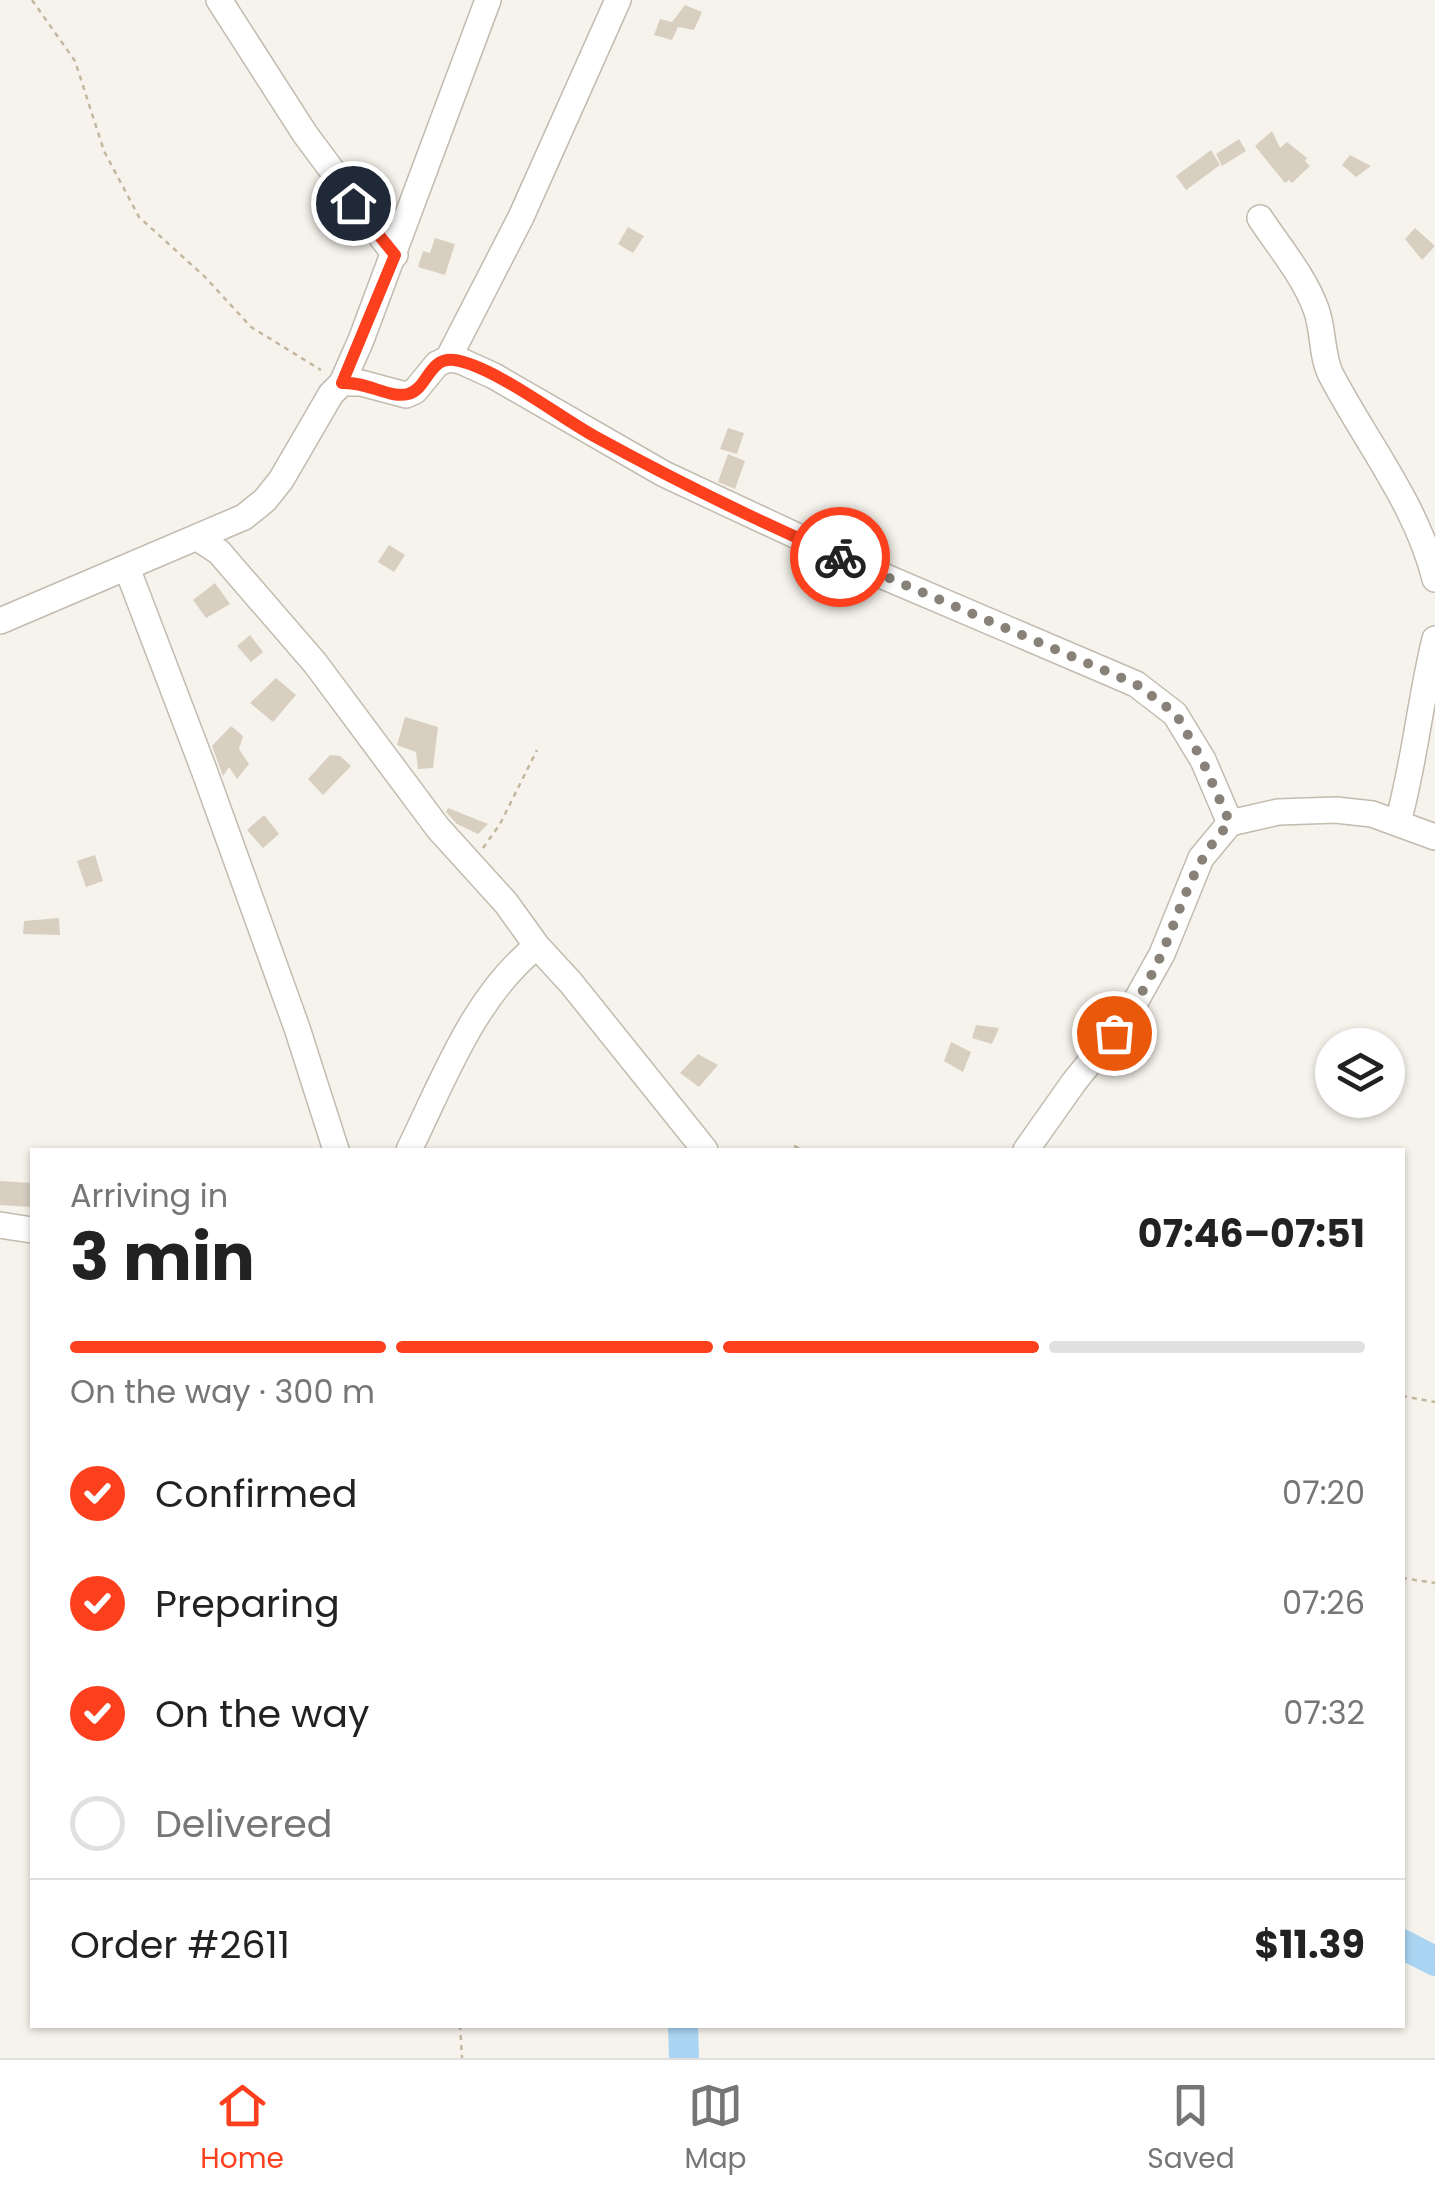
<!DOCTYPE html>
<html lang="en">
<head>
<meta charset="utf-8">
<style>
  :root { --surface:#fff; --page:#f2f2f2; --text:#222; --muted:#767676; --line:#e0e0e0; --accent:#fc3f1d }
  body { margin:0; font-family:Poppins,sans-serif; background:var(--page); color:var(--text); height:100vh; display:flex; flex-direction:column; font-size:38px; white-space:nowrap }
  * { box-sizing:border-box; margin:0 }
  p { font-size:32px; color:var(--muted) }
  .icon { flex:none; width:55px; height:55px; fill:none; stroke:currentColor; stroke-width:2; stroke-linecap:round; stroke-linejoin:round }
  .map { position:relative; flex:1; overflow:hidden }
  .panel { position:absolute; left:30px; top:1148px; width:1375px; height:880px; display:flex; flex-direction:column; background:var(--surface); border-radius:0px; box-shadow:0 2px 8px #0004 }
  .panel>* { flex:none }
  .tools { position:absolute; left:1315px; top:1028px; display:grid; gap:20px }
  .tools a { display:grid; place-items:center; width:90px; height:90px; border-radius:50%; background:var(--surface); box-shadow:0 2px 8px #0004; font-size:50px }
  .pin { position:absolute; display:grid; place-items:center; width:85px; height:85px; color:#fff; margin:-42px; border:5px solid #fff; border-radius:50%; box-shadow:0 2px 10px #0007 }
  .courier { position:absolute; display:grid; place-items:center; width:100px; height:100px; margin:-50px; border:8px solid #fc3f1d; border-radius:50%; background:#fff; color:#222; box-shadow:0 2px 12px #0007 }
  .head em { font-style:normal; font-weight:700 }
  .head div { display:flex; flex-direction:column-reverse }
  .head { display:flex; align-items:center; justify-content:space-between; height:170px; padding:0 40px }
  h1 { font-size:65px; font-weight:700; line-height:75px }
  .bar { display:grid; grid-template-columns:repeat(4,1fr); gap:15px 10px; align-content:center; height:120px; padding:0 40px }
  .bar i { height:12px; border-radius:8px; background:var(--line) }
  .bar .current { background:var(--accent) }
  .bar p { grid-column:span 4 }
  .line { display:flex; align-items:center; gap:25px; padding:0 40px; border-top:2px solid var(--line) }
  .line div { flex:1 }
  ol { padding:0 40px; list-style:none }
  li { display:flex; align-items:center; gap:30px; height:110px }
  li p { margin-inline-start:auto }
  li .icon { padding:10px; border-radius:50%; background:var(--accent); color:#fff; stroke-width:4 }
  li:last-child { color:var(--muted) }
  li i { width:55px; height:55px; border:5px solid var(--line); border-radius:50% }
  .tab-bar { display:flex; justify-content:space-around; align-items:center; height:140px; border-top:2px solid var(--line); background:var(--surface); font-size:28px; color:var(--muted) }
  .tab-bar a { display:grid; justify-items:center; gap:5px }
  .tab-bar .current { color:var(--accent) }
  .map>svg:first-child { display:block }
</style>
</head>
<body>
<div class="map">
<svg width="1435" height="2058" viewBox="0 0 1435 2058">
  <rect width="100%" height="100%" fill="#f6f3ec"/>
  <g fill="none" stroke-linecap="round" stroke-linejoin="round">
    <path stroke="#a9d4f2" stroke-width="30" d="M1402,1944l33,17
      M683,2025l1,33"/>
  </g>
  <path fill="#d8cfc1" d="M685,5l17,7 -8,18 -16,-3 -6,13 -18,-5 6,-16 12,3z
    M1272,131l8,17 7,-6 20,16 -2,3 5,5 -18,17 -3,-3 -4,3 -30,-37z
    M1239,139l7,12 -24,15 -6,-12z
    M1211,150l9,15 -34,25 -10,-14z
    M1350,155l21,11 -15,11 -14,-12z
    M628,227l16,9 -11,17 -15,-9z
    M1415,228l20,18 -13,14 -17,-21z
    M435,238l20,6 -10,31 -27,-8 5,-16 7,2z
    M728,428l16,5 -7,21 -17,-5z
    M728,454l17,7 -10,28 -17,-7z
    M389,545l16,10 -11,17 -16,-10z
    M215,583l15,21 -24,14 -13,-18z
    M250,635l13,17 -12,10 -14,-16z
    M276,678l20,17 -23,27 -23,-19z
    M405,717l33,10 -5,41 -15,1 -2,-17 -19,-7z
    M231,726l12,10 -4,13 10,15 -12,15 -8,-12 -6,9 -11,-30z
    M330,755l10,1 11,10 -28,29 -15,-16z
    M448,808l40,16 -10,10 -21,-10 -11,-12z
    M264,815l15,19 -16,14 -16,-18z
    M95,855l8,26 -17,6 -9,-26z
    M59,918l1,17 -37,-1 1,-13z
    M976,1025l23,3 -7,16 -20,-6z
    M951,1042l20,10 -8,20 -19,-11z
    M698,1054l20,11 -19,22 -19,-14z
    M0,1181l32,2v24l-32,-2z"/>
  <g fill="none" stroke-linecap="round" stroke-linejoin="round">
    <g stroke="#c2bbae" stroke-width="28">
      <path id="minor" d="M219,0l86,134 90,121
        M1260,218c19,29 44,58 56,91 8,21 5,46 15,66 35,67 86,130 104,204
        M448,359l73,-142 97,-217
        M342,383h19l45,12 9,-4 22,-27 11,-5 13,2 33,15 170,98 212,99 260,111 39,30 28,46 27,63
        M198,538l21,14 96,111 123,165 68,75 31,43 34,37 134,167
        M127,568l77,202 93,258 39,122
        M0,621l244,-104 21,-17 16,-20 50,-86 11,-11 19,-43 127,-340
        M1398,822c17,-61 22,-122 37,-183
        M409,1150c35,-71 65,-154 128,-204
        M1026,1150l48,-68 54,-67 34,-61 39,-96 29,-35 48,-11 58,-2 36,4 63,23
        M0,1225l32,5"/>
    </g>
    <path stroke="#c4b79f" stroke-width="2.5" stroke-dasharray="5 5" stroke-linecap="butt" d="M32,0l43,61 29,90 35,66 66,60 46,50 70,43
      M483,848l17,-24 37,-74
      M794,1146l10,4
      M1402,1396l33,6
      M1402,1578l33,5
      M460,2025l2,33"/>
    <use href="#minor" stroke="#fff" stroke-width="25"/>
  </g>
  <g fill="none" stroke-linecap="round" stroke-linejoin="round">
    <path stroke="#878178" stroke-width="10" stroke-dasharray="0 18" d="M840,557l296,127 40,30 26,46 28,63c-37,37 -48,84 -68,130 -13,29 -29,56 -48,80"/>
    <path stroke="#fc3f1d" stroke-width="12" d="M353,203l42,52 -53,128c24,-2 48,16 66,11 20,-5 20,-37 46,-34 38,5 104,56 140,76 80,44 162,84 246,121"/>
  </g>
</svg>
<div class="tools">
<a><svg class="icon" aria-label="layers" viewBox="0 0 24 24"><path d="M12 4l9 5-9 5-9-5zM3 14l9 5 9-5"/></svg></a>
</div>
<div class="pin" style="left:1114px;top:1033px;background:#ea580c"><svg class="icon" aria-label="bag" viewBox="0 0 24 24"><path d="M5 8h14l-1 12H6zM9 8a3 3 0 0 1 6 0"/></svg></div>
<div class="pin" style="left:353px;top:203px;background:#1f2937"><svg class="icon" aria-label="home" viewBox="0 0 24 24"><path d="M3 11l9-7 9 7M6 9v11h12V9"/></svg></div>
<div class="courier" style="left:840px;top:557px"><svg class="icon" aria-label="bike" viewBox="0 0 24 24"><circle cx="6" cy="16" r="4"/><circle cx="18" cy="16" r="4"/><path d="M6 16l4-8h5l3 8M10 8l3 8H6M13 5h3"/></svg></div>
<section class="panel">
<div class="head"><div><h1>3 min</h1><p>Arriving in</p></div><em>07:46–07:51</em></div>
<div class="bar"><i class="current"></i><i class="current"></i><i class="current"></i><i></i><p>On the way · 300 m</p></div>
<ol>
<li><svg class="icon" aria-label="check" viewBox="0 0 24 24"><path d="M5 12l5 5 9-10"/></svg>Confirmed<p>07:20</p></li>
<li><svg class="icon" aria-label="check" viewBox="0 0 24 24"><path d="M5 12l5 5 9-10"/></svg>Preparing<p>07:26</p></li>
<li><svg class="icon" aria-label="check" viewBox="0 0 24 24"><path d="M5 12l5 5 9-10"/></svg>On the way<p>07:32</p></li>
<li><i></i>Delivered</li>
</ol>
<div class="line" style="height:130px"><div>Order #2611</div><b>$11.39</b></div>
</section>
</div>
<nav class="tab-bar">
<a class="current"><svg class="icon" aria-label="home" viewBox="0 0 24 24"><path d="M3 11l9-7 9 7M6 9v11h12V9"/></svg>Home</a>
<a><svg class="icon" aria-label="map" viewBox="0 0 24 24"><path d="M3 6l6-2 6 2 6-2v14l-6 2-6-2-6 2zM9 4v14M15 6v14"/></svg>Map</a>
<a><svg class="icon" aria-label="saved" viewBox="0 0 24 24"><path d="M7 4h10v16l-5-4-5 4z"/></svg>Saved</a>
</nav>
</body>
</html>
